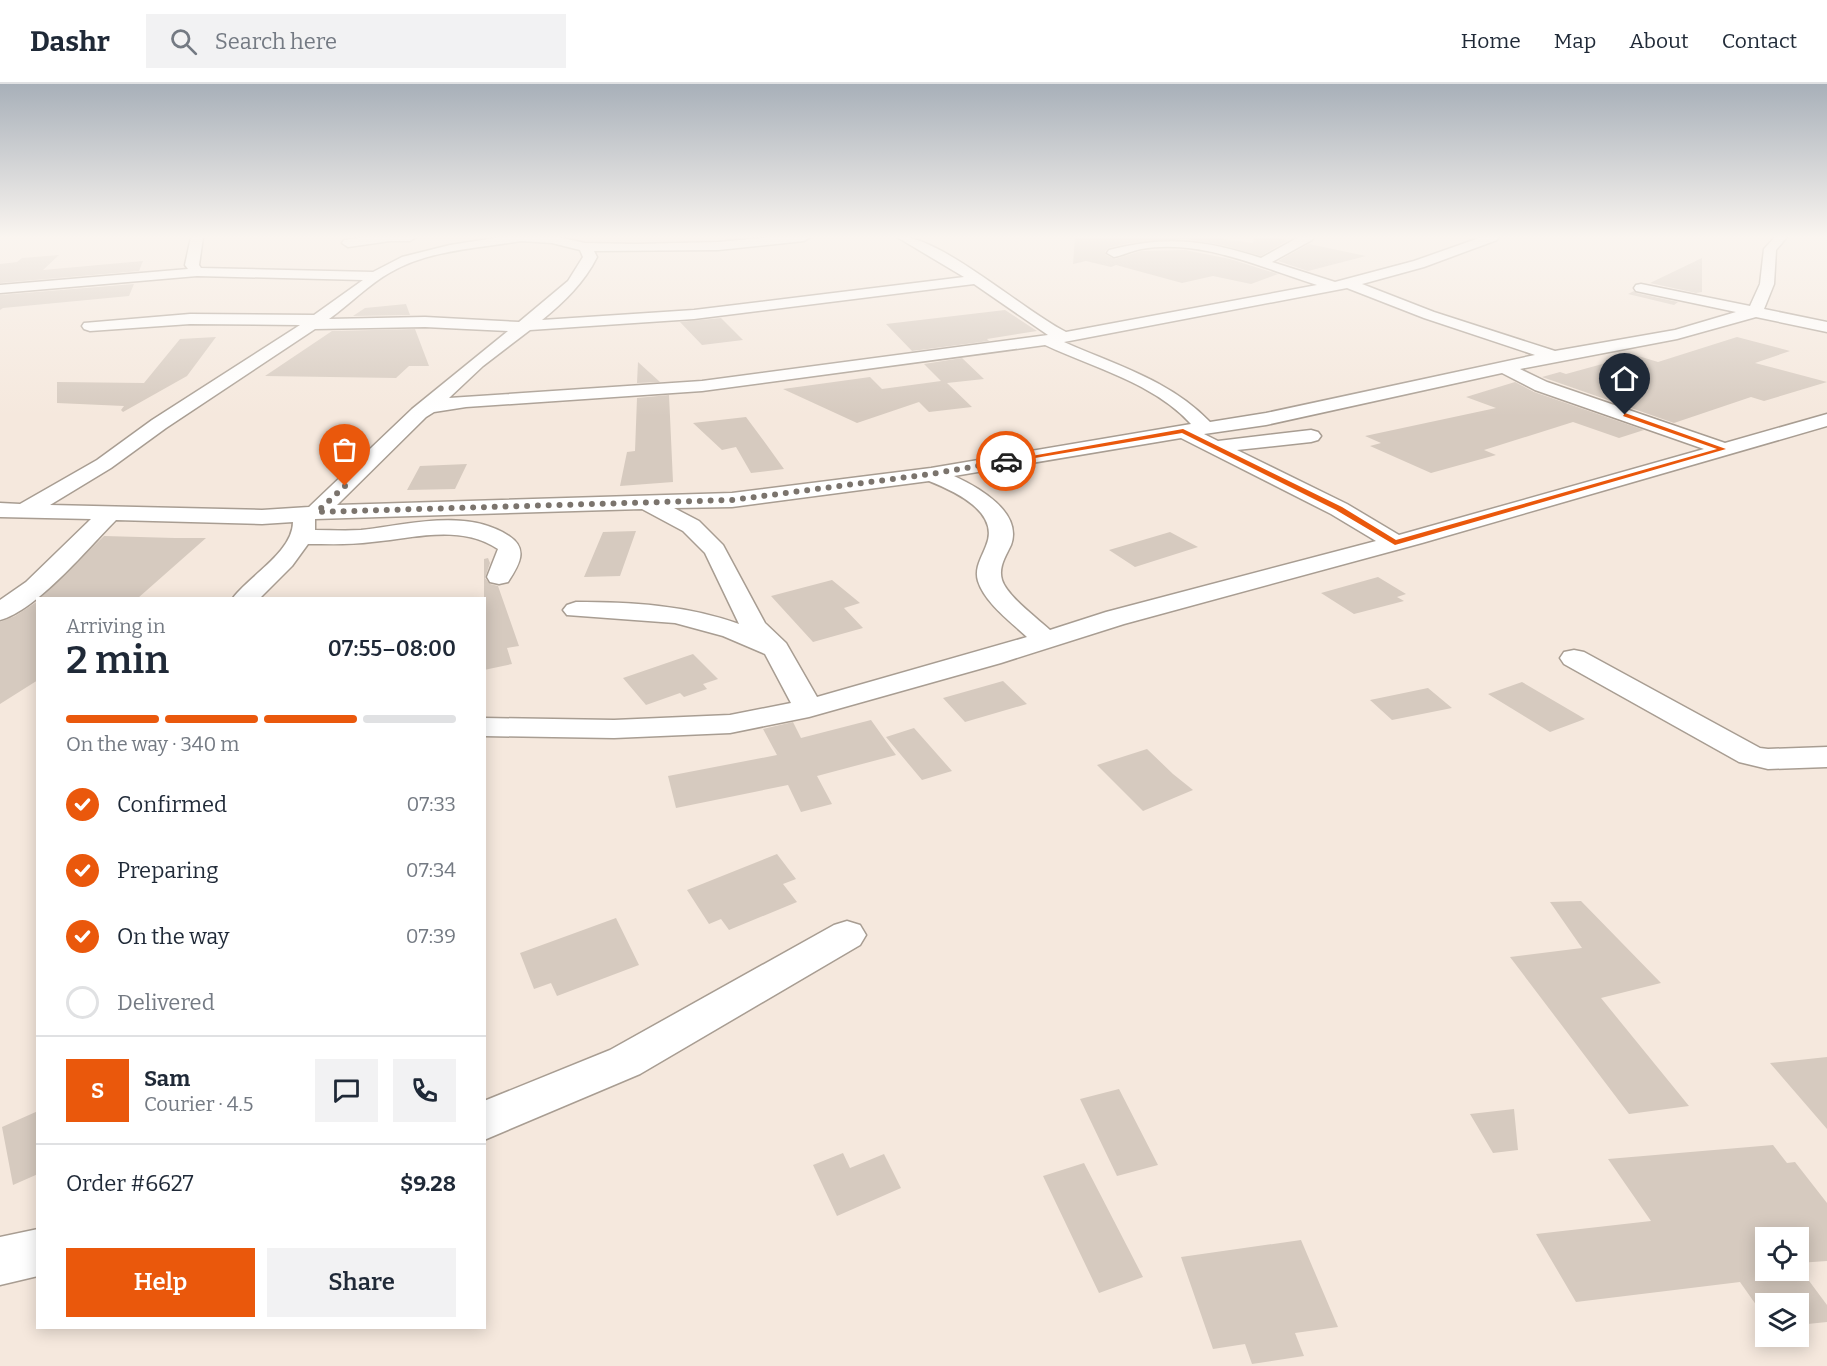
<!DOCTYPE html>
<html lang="en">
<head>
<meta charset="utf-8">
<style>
  :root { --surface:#fff; --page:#f2f2f3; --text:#1f2937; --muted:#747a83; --line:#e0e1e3; --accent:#ea580c }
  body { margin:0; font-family:Bitter,serif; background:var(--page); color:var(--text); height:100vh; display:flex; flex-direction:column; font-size:22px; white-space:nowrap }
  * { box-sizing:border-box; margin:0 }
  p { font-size:20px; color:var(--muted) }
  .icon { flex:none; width:33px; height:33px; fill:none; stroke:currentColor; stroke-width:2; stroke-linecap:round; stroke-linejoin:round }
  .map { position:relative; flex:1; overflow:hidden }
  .details { position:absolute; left:36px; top:513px; width:450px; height:732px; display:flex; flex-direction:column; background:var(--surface); border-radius:0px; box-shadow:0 3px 15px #0003 }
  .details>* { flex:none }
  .buttons { position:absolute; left:1755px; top:1143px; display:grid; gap:12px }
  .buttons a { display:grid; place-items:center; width:54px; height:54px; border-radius:0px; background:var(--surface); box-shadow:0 3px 15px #0003; font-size:30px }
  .pin { position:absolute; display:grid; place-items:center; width:51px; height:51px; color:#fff; margin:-62px -26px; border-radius:50% 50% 50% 0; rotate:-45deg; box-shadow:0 0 6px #0007 }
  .pin .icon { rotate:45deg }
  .courier { position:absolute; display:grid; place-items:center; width:60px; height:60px; margin:-30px; border:4px solid #ea580c; border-radius:50%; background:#fff; color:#222; box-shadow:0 2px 8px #0007 }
  .headline em { font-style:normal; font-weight:600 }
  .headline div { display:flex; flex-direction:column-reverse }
  .headline { display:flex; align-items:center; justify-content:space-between; height:102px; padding:0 30px }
  h1 { font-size:39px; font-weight:600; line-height:45px }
  .bar { display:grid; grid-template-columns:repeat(4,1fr); gap:9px 6px; align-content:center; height:72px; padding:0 30px }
  .bar i { height:8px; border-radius:4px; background:var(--line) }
  .bar .on { background:var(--accent) }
  .bar p { grid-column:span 4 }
  .line { display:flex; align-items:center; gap:15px; padding:0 30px; border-top:2px solid var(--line) }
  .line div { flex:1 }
  .round { display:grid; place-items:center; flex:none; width:63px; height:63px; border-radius:0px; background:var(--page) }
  ol { padding:0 30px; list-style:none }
  li { display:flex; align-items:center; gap:18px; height:66px }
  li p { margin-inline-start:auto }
  li .icon { padding:6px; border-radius:50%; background:var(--accent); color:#fff; stroke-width:4 }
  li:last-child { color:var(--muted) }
  li i { width:33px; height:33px; border:3px solid var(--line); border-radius:50% }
  .primary-button { display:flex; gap:12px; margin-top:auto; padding:12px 30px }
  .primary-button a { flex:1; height:69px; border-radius:0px; background:var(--accent); color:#fff; font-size:24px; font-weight:600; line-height:69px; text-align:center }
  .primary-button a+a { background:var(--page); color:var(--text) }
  header { display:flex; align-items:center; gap:36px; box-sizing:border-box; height:84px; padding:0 30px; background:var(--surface); border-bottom:2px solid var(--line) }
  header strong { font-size:28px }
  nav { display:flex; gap:33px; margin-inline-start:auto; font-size:21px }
  .search { width:420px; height:54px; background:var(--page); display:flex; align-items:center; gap:15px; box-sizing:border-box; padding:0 21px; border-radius:0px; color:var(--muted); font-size:22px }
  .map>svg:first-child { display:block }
</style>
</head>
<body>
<header>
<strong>Dashr</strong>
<div class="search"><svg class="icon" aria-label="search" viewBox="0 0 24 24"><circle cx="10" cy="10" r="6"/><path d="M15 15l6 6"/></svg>Search here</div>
<nav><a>Home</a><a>Map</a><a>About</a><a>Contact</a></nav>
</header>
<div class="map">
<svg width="1827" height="1282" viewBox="0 0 1827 1282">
  <rect width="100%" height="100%" fill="#f5e8dd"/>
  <path fill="#d6cabf" d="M1075,153h135l43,6 1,-6h15l19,3 -27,16 -39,-11 -36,-6 -57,4 -21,5 -3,4 1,3 9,4 26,-8 44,-1 45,9 48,15 -27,10 -38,-8 -31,7 -66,-18 -5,2 -25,-6 -13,3z
    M1309,160l57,12 -58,15 -30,-10z
    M59,171l-16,15 100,-9 -4,10 -139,12v-19l17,-2 5,-4z
    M1702,174v34l-6,1 -46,-10z
    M134,200l-5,12 -126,12 -3,2v-15z
    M1634,207l2,2 42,9 -4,3 -46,-11z
    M406,220l4,11 -57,1 12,-8z
    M1005,226l32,21 -50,8 2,2 -77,10 -26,-27z
    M721,234l22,22 -41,5 -22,-23z
    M415,245l14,37h-20l-13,12 -131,-2 67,-45z
    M216,253l-29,39 -64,36 -2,-2 3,-4 -67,-3v-21l87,1 36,-44z
    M1737,253l53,14 -35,12 72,19 -63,19 -13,-4 -77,26 -132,-46 18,-5 6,2 69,-19 23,7z
    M962,274l22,21 -37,4 25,24 -43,5 -10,-10 -62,21 -74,-34 87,-12 12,12 59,-8 -17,-17z
    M638,278l22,20 -23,1z
    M1515,298l19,10 110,38 -25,8 -46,-16 -89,28 12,5 -65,18 -61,-27 11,-3 -16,-7 131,-28 -30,-11z
    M669,311l4,87 -53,4 7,-34 8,-1 2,-53z
    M746,333l20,27 18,25 -33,4 -15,-26 -14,3 -29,-27z
    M467,380l-12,25 -48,1 13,-24z
    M636,447l-16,45 -36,1 19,-45z
    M1170,448l28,15 -63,20 -26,-17z
    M104,452l71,2h31l-68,60h-98z
    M488,474l2,5 -5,15 5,6 8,2 21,60 -12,2 5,16 -28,6v-111z
    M1378,493l28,17 -9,3 7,4 -50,13 -33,-21z
    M832,496l28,23 -16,5 19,20 -50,14 -42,-46z
    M38,517v79l-38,24v-82l15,-6z
    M693,570l25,25 -15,5 4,5 -23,8 -4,-4 -34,12 -23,-27z
    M1003,597l24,23 -62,18 -22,-24z
    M1522,598l63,37 -35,13 -62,-38z
    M1428,604l24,20 -60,12 -22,-20z
    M871,636l25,35 -79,21 15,28 -31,8 -13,-27 -112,23 -8,-32 109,-21 -14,-26 30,-7 8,16z
    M914,644l38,43 -30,9 -36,-43z
    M1147,665l26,25 20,16 -50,21 -46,-46z
    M777,770l19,25 -13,5 14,18 -68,28 -8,-11 -12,5 -22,-34z
    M1581,817l80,82 -60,15 88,108 -60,8 -119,-157 72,-9 -32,-46z
    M616,834l23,47 -82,31 -6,-13 -17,6 -14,-36z
    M1827,973v72l-57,-66z
    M1119,1005l39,76 -41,11 -37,-77z
    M1514,1025l4,41 -25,3 -23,-39z
    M38,1027v63l-25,11 -11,-58z
    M1773,1061l14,18 8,-1 32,41v58l-29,2v-25h-32v32h32v-4l29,39v17l-29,3v-21h-32v15l-26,-37 -164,20 -40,-68 115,-13 -43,-62z
    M843,1069l7,15 34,-14 17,34 -64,28 -24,-51z
    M1084,1079l59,114 -44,16 -56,-117z
    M1301,1156l37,87 -43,6 9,23 -52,8 -7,-20 -32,5 -32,-92z"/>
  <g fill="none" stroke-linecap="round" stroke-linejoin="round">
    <g stroke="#a89d92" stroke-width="3">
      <path id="minor" d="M191,153h12l-4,28 2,3 172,4 29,-15 48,-12 51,-8h57l27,6 51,1 82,-2 54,-5h38l-6,4 -86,9 -124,1 3,6c-13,26 -33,45 -55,63l152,-10 270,-33 -67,-40c40,-4 128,75 169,95l251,-47c-55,-17 -117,-47 -176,-36 -9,2 -18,6 -27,8l-7,-4 2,-3c57,-15 97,-10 152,8l38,-21h15l-2,3 -40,22 63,20 79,-21 68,-24h17l-2,3 -73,27 -62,17 72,28 121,39 120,-21 61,-18 -100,-21 -2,-3 2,-3 5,-1 109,22 10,-22 4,-35 11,-12h12l-11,13 -2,34 -10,25 63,13v10l-71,-15 -79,22 -157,30 27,13 178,61 102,-29v12l-405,117 -298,81 -123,39 -192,54 -79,16 -116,5 -130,-2v-18l130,2 116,-5 61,-12 -26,-49 -42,-18 -48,-13 -108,-8 -4,-5 4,-5 9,-3c56,0 110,3 163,22l-34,-71 -22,-22 -41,-22 -327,10v11c15,0 30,1 46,0 47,-5 105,-22 148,6 20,13 10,29 -1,46l-9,2 -9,-2 -3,-5 11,-28c-38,-25 -83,-11 -126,-7 -21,3 -43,2 -64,2l-16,22 -32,32h-27c16,-22 60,-46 60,-76l-31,2 -146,-4c-27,27 -80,91 -116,100v-20l26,-18 65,-63 -91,-2v-14l20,1 77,-44 55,-40 148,-95 -110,-1 -100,7 -6,-2 -2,-3 2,-3 106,-9 124,1 49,-35 -166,-4 -197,17v-8l188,-16 -3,-4zM521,157l31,2 28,7 3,7 -15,24 -49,41 -94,-5 -96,2c21,-15 40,-35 62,-47 38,-22 88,-24 130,-31zM974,200l74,51 -346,46 -253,17 34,-32 47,-36 164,-11zM1347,204l77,30 111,37 -269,58 -56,9c-40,-42 -95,-57 -146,-80zM425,243l83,4 -96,78 -103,98 -47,3 -212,-5 61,-37 55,-40 149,-99zM1045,261c49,23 109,38 146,79l-260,44 -199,25 -395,12 89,-88 8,-5 32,-5 236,-16zM1502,289l33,17 169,59 -305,86 -52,-31 -110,-54 74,-8 7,-2 3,-4 -3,-4 -7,-2 -93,11 -14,-7 62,-9zM1181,354l150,76 45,27 -270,71 -56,18c-13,-12 -43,-34 -48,-50 -4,-13 4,-24 9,-35 12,-33 -33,-58 -57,-69zM929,397c25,10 72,31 57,65 -4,11 -12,22 -8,35 7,22 33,41 49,56l-210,60 -31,-54 -21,-20 -42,-78 -24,-24 -25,-13 58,-1z
        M367,153h49l-6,4h-20l-42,6 -6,-4 2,-3z
        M1574,566l10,2 176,96 8,1 59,-2v20l-59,2 -29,-7 -175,-98 -4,-6 4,-6z
        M847,837l13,4 6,10 -6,10 -220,129 -156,66v-39l126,-51 224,-125z
        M38,1145v47l-38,9v-48z"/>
    </g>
    <use href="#minor" fill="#fff" fill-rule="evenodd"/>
  </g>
  <linearGradient id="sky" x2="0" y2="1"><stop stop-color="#a8b0b9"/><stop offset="0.46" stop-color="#faf5f0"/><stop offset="1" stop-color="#faf5f0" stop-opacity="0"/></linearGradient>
  <rect width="1827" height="332" fill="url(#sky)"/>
  <path fill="#ea580c" d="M1625,329l101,36 -331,96 -59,-35 -154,-77 -176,30 -3,-2 180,-32 159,78 54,33 321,-91 -94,-33z"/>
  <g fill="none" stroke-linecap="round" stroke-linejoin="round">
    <path stroke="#7b746d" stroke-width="6" stroke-dasharray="0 10.8" d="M345,402l-28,26 415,-12 199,-26 75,-13"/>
  </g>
</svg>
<div class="buttons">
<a><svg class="icon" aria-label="locate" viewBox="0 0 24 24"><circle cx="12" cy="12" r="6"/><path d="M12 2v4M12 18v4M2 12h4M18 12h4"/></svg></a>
<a><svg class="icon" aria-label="layers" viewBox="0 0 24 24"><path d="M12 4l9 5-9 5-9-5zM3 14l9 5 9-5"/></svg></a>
</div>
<div class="pin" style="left:345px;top:402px;background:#ea580c"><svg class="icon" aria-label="bag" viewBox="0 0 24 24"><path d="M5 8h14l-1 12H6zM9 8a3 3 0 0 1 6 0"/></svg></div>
<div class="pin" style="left:1625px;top:331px;background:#1f2937"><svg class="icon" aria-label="home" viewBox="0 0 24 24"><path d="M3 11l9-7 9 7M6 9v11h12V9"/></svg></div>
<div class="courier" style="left:1006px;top:377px"><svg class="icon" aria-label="car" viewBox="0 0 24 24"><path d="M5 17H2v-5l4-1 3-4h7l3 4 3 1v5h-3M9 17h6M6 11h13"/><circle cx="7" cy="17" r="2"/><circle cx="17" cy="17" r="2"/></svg></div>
<section class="details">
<div class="headline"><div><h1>2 min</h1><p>Arriving in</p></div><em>07:55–08:00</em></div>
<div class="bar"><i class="on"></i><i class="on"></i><i class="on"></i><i></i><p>On the way · 340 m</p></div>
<ol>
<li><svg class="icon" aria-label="check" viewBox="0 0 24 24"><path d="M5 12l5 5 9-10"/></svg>Confirmed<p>07:33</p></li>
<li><svg class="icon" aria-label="check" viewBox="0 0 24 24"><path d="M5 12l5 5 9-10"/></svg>Preparing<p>07:34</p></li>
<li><svg class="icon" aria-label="check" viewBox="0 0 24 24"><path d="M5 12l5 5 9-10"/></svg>On the way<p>07:39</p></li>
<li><i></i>Delivered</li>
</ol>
<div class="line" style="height:108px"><b class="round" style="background:var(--accent);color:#fff">S</b><div><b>Sam</b><p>Courier · 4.5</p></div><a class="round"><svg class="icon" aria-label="chat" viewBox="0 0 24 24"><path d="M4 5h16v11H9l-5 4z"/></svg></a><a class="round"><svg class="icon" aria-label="phone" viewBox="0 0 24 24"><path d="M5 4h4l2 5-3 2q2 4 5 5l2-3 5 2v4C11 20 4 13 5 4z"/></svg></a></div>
<div class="line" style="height:78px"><div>Order #6627</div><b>$9.28</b></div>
<div class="primary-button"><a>Help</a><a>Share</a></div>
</section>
</div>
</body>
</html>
